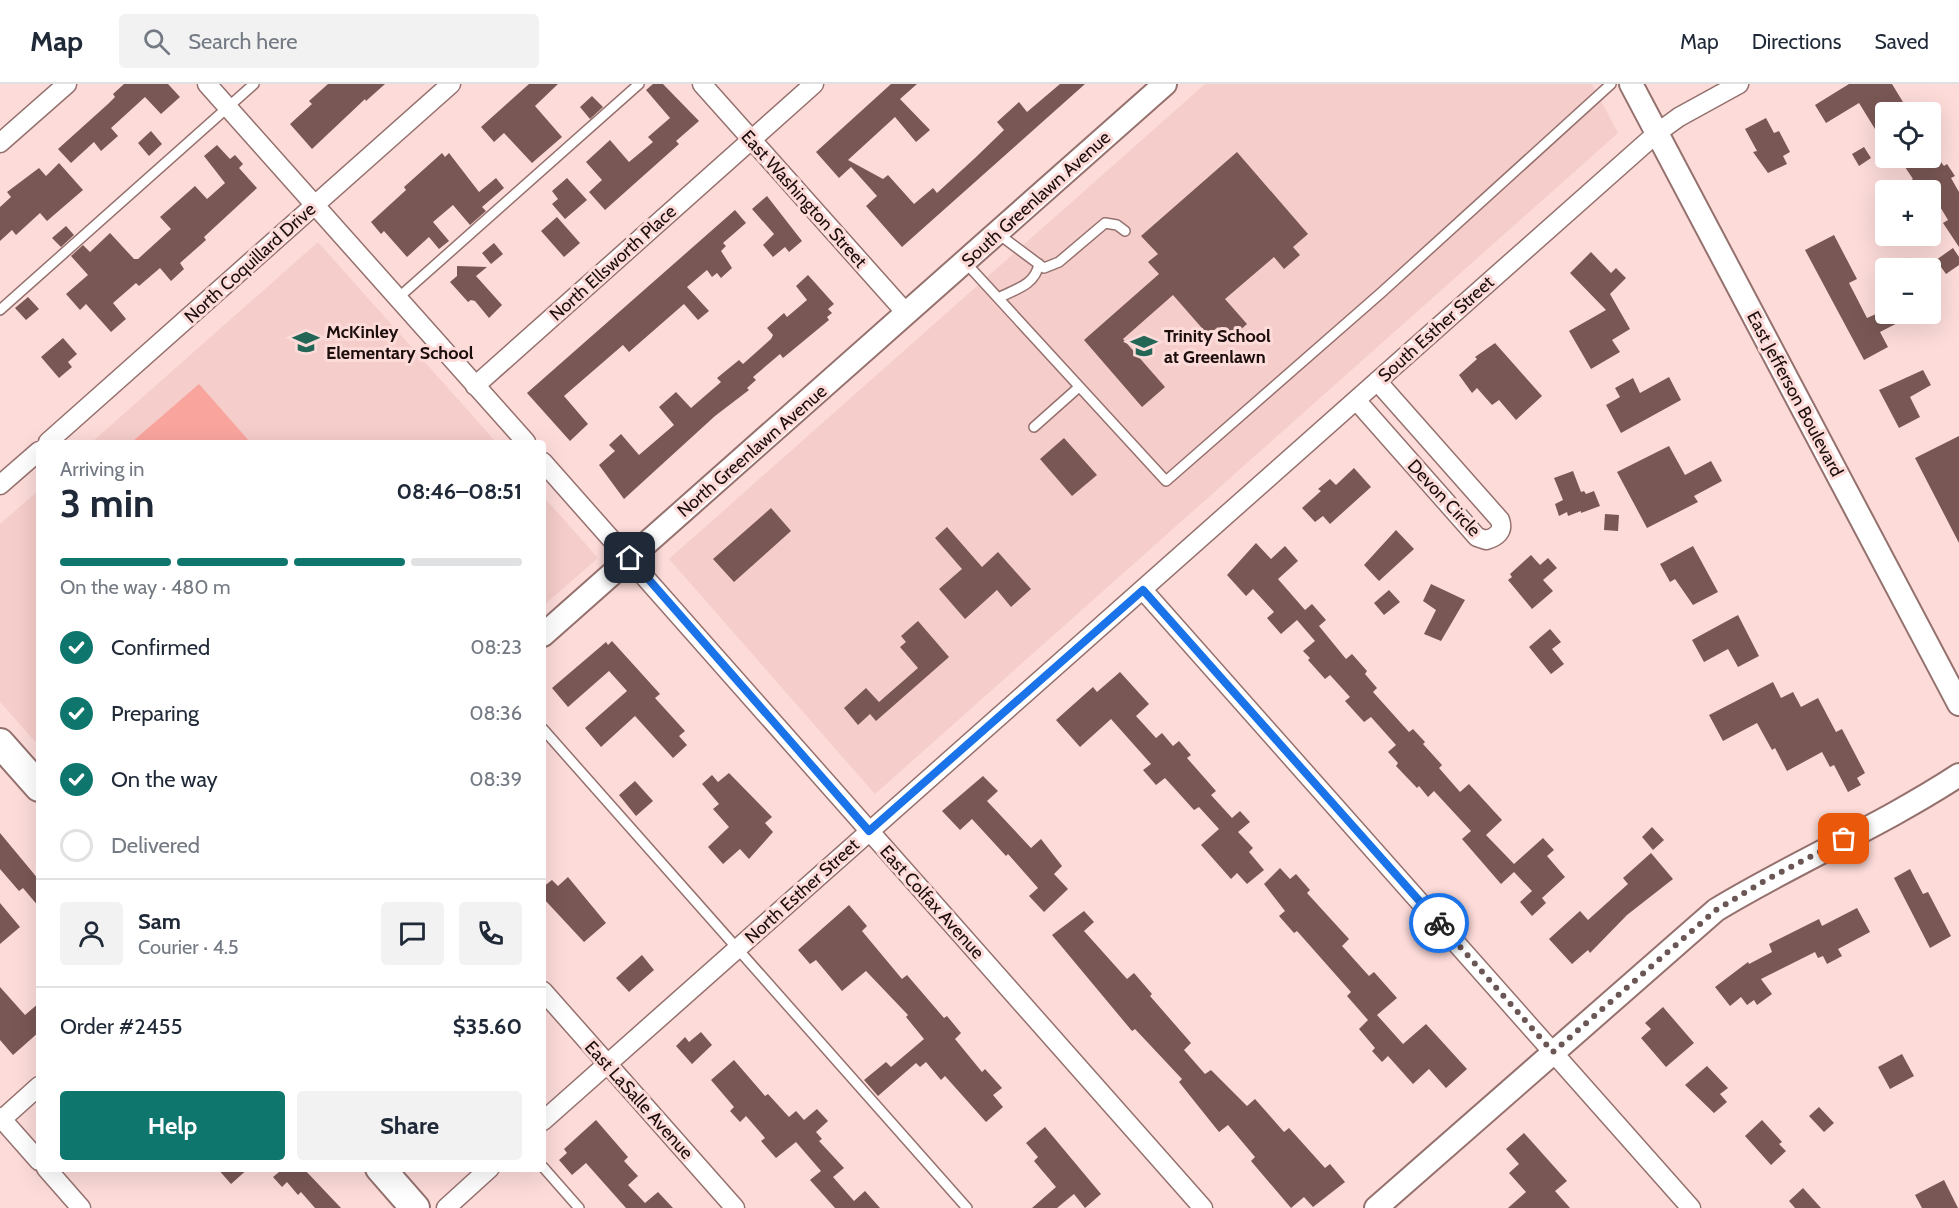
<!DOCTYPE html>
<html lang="en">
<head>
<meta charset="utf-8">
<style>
  :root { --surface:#fff; --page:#f2f2f3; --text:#1f2937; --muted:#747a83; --line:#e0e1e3; --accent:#0f766e }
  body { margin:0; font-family:Cabin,sans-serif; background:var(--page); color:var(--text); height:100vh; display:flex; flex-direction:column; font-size:22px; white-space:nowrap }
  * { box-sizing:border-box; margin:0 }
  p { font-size:20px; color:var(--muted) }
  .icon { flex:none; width:33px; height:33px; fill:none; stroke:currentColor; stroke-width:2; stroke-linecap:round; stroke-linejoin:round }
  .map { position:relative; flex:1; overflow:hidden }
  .drawer { position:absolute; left:36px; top:356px; width:510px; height:732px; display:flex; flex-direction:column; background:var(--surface); border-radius:6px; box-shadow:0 6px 24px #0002 }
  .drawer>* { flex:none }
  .controls { position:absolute; left:1875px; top:18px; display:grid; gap:12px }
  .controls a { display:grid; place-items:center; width:66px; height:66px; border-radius:6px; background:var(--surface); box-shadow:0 6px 24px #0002; font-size:30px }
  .pin { position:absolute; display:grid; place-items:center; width:51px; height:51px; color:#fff; margin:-26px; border-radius:12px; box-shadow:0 3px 9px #0006 }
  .courier { position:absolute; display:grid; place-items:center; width:60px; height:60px; margin:-30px; border:4px solid #1a73e8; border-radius:50%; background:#fff; color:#222; box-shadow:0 2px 8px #0007 }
  .head em { font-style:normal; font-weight:700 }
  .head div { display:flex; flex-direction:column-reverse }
  .head { display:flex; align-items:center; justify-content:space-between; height:102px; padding:0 24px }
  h1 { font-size:39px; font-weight:700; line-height:45px }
  .bar { display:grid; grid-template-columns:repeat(4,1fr); gap:9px 6px; align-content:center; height:72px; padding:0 24px }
  .bar i { height:8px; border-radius:4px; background:var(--line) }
  .bar .active { background:var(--accent) }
  .bar p { grid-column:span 4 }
  .line { display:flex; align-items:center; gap:15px; padding:0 24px; border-top:2px solid var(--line) }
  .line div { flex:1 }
  .round { display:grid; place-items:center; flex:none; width:63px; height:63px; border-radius:6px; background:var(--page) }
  ol { padding:0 24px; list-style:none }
  li { display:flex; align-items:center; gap:18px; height:66px }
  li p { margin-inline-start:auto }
  li .icon { padding:6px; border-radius:50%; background:var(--accent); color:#fff; stroke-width:4 }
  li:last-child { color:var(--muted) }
  li i { width:33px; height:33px; border:3px solid var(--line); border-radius:50% }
  .action { display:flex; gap:12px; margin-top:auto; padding:12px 24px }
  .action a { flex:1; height:69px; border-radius:6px; background:var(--accent); color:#fff; font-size:24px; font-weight:700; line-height:69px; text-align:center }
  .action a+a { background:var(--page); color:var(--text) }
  header { display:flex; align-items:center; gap:36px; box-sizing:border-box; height:84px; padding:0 30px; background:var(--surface); border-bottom:2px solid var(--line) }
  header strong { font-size:28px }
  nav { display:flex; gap:33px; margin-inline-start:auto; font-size:21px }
  .search { width:420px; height:54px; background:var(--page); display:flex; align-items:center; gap:15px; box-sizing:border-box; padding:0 21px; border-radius:6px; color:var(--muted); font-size:22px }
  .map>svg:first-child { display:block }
</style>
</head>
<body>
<header>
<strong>Map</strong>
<div class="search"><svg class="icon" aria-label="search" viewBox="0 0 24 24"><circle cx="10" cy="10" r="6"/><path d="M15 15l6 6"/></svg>Search here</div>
<nav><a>Map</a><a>Directions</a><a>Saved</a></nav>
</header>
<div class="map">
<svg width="1959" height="1124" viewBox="0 0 1959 1124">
  <rect width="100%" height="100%" fill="#fcdbd9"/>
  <path fill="#f5cdca" d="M1205,0h387l26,49 -743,661 -206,-235z
    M318,158l178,200h-404z
    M39,406v256l-39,-44v-178z
    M543,412l55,62 -55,48z"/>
  <path fill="#faa49e" d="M199,300l51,58h-118z"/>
  <path fill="#795754" d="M124,0h44l12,13 -19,17 -16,-17 -34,31 7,8 -17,15 -7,-9 -23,21 -13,-14 50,-45 7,-7 -2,-3z
    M328,0h57l-19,17 -1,-2 -53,50 -22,-25 22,-20 -3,-3z
    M529,0h29l-23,22 27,31 -30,26 -28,-30 -10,9 -13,-15z
    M653,0h10l36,37 -23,20 3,3 -74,66 -16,-18 13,-12 -16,-18 24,-22 19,22 24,-20 -5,-5 22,-19 -24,-28z
    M891,0h26l-17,15 30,31 -14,12 -21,-25 -47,43 35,19 5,-4 26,29 19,-16 4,5 38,-35 29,-28 -7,-8 22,-20 8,10 33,-28h25l-183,163 -36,-41 11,-10 -26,-29 -12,11 -23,-26z
    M1849,0h43l11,18 -17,10v11l-11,6 -16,-26 -33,20 -11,-18z
    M592,12l11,11 -13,12 -10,-12z
    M1766,34l8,15 5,-2 11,21 -7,4 4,8 -19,9 -15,-21 4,-1 -12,-22z
    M151,47l11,13 -13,12 -11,-13z
    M217,61l13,14 5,-4 8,9 -4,4 18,20 -53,49 2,3 -26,23 4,6 -13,12 -11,-13 -21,18 -3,-3 -23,20 13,16 -15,13 -25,-28 -6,6 -14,-16 22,-19 -17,-19 12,-11 7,7 20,-19 24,26h4l33,-30 -11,-12 35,-31 12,13 18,-16 -21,-27z
    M1864,63l7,11 -12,8 -7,-12z
    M1237,68l71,82 -15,13 7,8 -16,14 -10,-12 -49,42 22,25 -18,16 -11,-13 -10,8 -35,-40 -50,44 42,48 -23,20 -58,-67 75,-66 -11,-12 10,-8 -17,-18z
    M442,69l3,4 4,-4 30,39 17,-14 8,10 -22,19 4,4 -16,14 -17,-20 -20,17 16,19 -10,8 -10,-12 -22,20 -23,-26 -3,3 -10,-12 35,-32 -2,-3z
    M1899,74h39l6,8 3,-2 8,12 -4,2 8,14v55l-16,-24 5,-3 -18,-30h-34l17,-11z
    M59,79l24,27 -36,31 -7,-8 -24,22 -4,-5 -12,11v-34l11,-10 -4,-5 32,-24 7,8z
    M567,94l20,22 -22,19 -13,-15 6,-5 -6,-8z
    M767,112l35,45 -13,11 -4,-5 -12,10 -10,-12 11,-11 -22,-25z
    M735,126l11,13 -23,20 3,3 -5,5 11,17 -11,10 -4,-5 -5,4 -5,-7 -20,17 22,24 -11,9 -14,-16 -55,48 -6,-7 -59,51 24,28 -18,17 -43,-48z
    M557,133l23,26 -16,14 -23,-26z
    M66,142l8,9 -13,12 -9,-9z
    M1834,151l23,44 -8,4 18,35 9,-4h39l-35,18 8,15 -24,13 -59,-110z
    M494,159l9,11 -12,10 -9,-11z
    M1953,164l6,9v8l-13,9 -10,-14z
    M1591,168l20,21 5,-5 10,10 -16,16 20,35 -18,11 8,12 -29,17 -22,-38 37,-21 -36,-37z
    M457,182l30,1 -11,9 26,29 -13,13 -14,-17 -4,-1 -3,2 -18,-20 7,-6z
    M808,191l26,29 -6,5 4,4 -5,4 2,3 -46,38 -3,-4 -27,23 3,3 -9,8 2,2 -34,26 -91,83 -25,-34 16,-14 -6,-6 12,-11 18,21 35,-30 -15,-18 17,-15 15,16 30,-26 -4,-4 22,-18 4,4 28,-25 2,-4 -6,-7 17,-15 3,4 20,-17 -11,-14z
    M28,213l11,12 -13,11 -11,-12z
    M63,254l14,16 -9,8 4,5 -13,11 -18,-21z
    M1495,259l47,53 -26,24 -17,-20 -7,5 -15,-17 -5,5 -13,-18 18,-16 -2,-2z
    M1923,286l8,15 -21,12 10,20 -21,11 -20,-38z
    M1669,293l12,23 -60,33 -15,-28 14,-8 -5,-9 18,-10 7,15z
    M1959,352v107l-44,-85z
    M1064,354l33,37 -25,21 -32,-37z
    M1669,362l16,29 26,-14 11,20 -28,15 4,6 -51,26 -30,-56z
    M1354,384l17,19 -41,37 -7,-8 -8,6 -13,-14 19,-17 -3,-2 12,-10 6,6z
    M1573,387l8,21 3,-1 2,3 8,-3 6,15 -19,7v-2l-13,5 -1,-4 -8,4 -4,-12 8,-4 -9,-22z
    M771,424l20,23 -57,51 -21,-23z
    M1605,430l14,1 -1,16 -14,-1z
    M947,443l35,40 16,-15 33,37 -20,18 -14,-17 -32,29 -26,-30 23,-20 -27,-31z
    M1396,446l18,19 -35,32 -15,-16z
    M1256,459l15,16 14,-13 13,15 -20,18 27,31 7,-6 14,16 -7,6 27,33 6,-5 15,17 -2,3 12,14 -4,4 36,40 4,-3 12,13 -2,2 19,21 -3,3 21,24 9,-8 33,36 -16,15 28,29 29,-26 11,12 -7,6 18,21 -23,21 4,5 -14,13 -12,-14 12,-11 -18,-19 -13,12 -39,-45 9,-8 -37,-40 -6,6 -9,-11 -2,2 -21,-22 2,-3 -10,-11 8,-7 -25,-28 -7,5 -19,-21 5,-4 -20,-22 -5,4 -17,-19 2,-2 -7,-7 12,-10 -18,-21 -16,14 -14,-16 7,-6 -21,-23 -7,7 -19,-21z
    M1693,462l25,46 -25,13 -18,-26 -5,3 -10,-18z
    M1531,471l9,10 8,-7 9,10 -14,12 10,11 -21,18 -24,-29 4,-3 -2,-3z
    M1431,500l34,16 -24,41 -17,-7 12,-24 -13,-9z
    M1389,506l11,12 -16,13 -10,-12z
    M1738,531l21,41 -21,11 -10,-18 -24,13 -12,-22z
    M918,537l31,36 -73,64 -6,-7 -12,11 -14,-17 22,-20 13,14 39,-34 -18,-21 6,-5 -5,-6z
    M1550,545l11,13 -9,7 12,15 -13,10 -22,-27z
    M612,557l48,53 -5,4 30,33 -6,5 8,9 -14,13 -38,-42 -34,31 -16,-19 42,-37 -18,-20 -41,36 -16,-19 54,-46 2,3z
    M1120,588l29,32 -13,12 20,22 6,-5 11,13 6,-5 12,14 -4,3 29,33 -5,4 21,23 8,-7 10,11 -12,10 15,16 -4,4 15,18 -17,14 -10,-11 -6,6 -30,-34 18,-16 -20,-22 -5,3 -29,-32 -9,7 -13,-15 8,-6 -40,-45 -31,28 -24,-27 37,-33 4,5z
    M1773,598l8,16 12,-6 8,15 17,-9 18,34 6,-3 23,44 -8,5 4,7 -13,7 -14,-27 -4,2 -8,-15 -35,19 -12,-23 -3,2 -15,-27 -34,18 -14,-26z
    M729,689l43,44 -7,6 8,9 -24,27 -9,-10 -17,15 -15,-17 21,-20 -16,-18 6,-5 -17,-20 10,-9 6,7z
    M983,692l15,15 -11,10 44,47 10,-9 21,27 -8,8 14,15 -24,23 -15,-16 9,-8 -30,-34 -2,2 -34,-37 -12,11 -18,-19z
    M635,697l18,20 -17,15 -17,-21z
    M1652,743l12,13 -11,10 -11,-13z
    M0,749l39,47v27l-16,-19 -4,3 -19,-22z
    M1651,769l22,26 -46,36 -37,38 -2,-3 -16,14 -23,-25 31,-28 8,9 40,-36 -5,-6z
    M1280,784l10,11 6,-5 14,16 -3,3 42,46 -7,7 27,30 5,-4 23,26 -20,17 26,29 23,-20 41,45 -21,19 -17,-19 -16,15 -25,-28 -6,6 -10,-11 3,-3 -16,-19 9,-9 -21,-24 4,-4 -54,-61 -3,2 -15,-17 6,-5 -21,-27z
    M1910,785l13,25 5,-2 23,44 -21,12 -36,-70z
    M568,793l38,46 -22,19 -41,-44v-11l9,-7 6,6z
    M0,819l20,24 -20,17z
    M849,821l18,21 -5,5 40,48 5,-4 37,43 3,-2 14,17 -6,6 27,33 3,-3 17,19 -9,7 10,12 -17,15 -41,-46 -4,4 -15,-18 -6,5 -4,-4 -38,33 -14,-16 22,-18 5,5 33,-28 -18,-22 2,-2 -42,-44 -24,20 -26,-31 -6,4 -12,-14z
    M1857,824l13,24 -32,17 4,7 -15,8 -4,-8 -5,2 -3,-6 -54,27 11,15 -15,11 -3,-5 -7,5 -6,-8 -11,9 -15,-19 33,-25 1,2 23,-12 -3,-8 50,-25 3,7z
    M1084,827l10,11 -10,9 43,48 7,-6 18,21 -2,2 41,47 -7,7 21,24 6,-4 36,36 8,-7 29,33 5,-4 36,40 5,-4 15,18 -32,25 -9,-10 -13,11 -40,-47 4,-4 -27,-32 -9,7 -40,-50 3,-3 -47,-50 -3,2 -80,-96z
    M642,871l12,15 -25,22 -13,-14z
    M0,903l25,28 14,-12v29l-26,23 -13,-15z
    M1663,923l31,36 -28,24 -25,-29 10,-9 -6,-6z
    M701,948l11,13 -20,19 -16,-18 9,-9 4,5z
    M1902,970l12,22 -24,13 -12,-22z
    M734,976l31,36 3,-2 21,23 7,-6 8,9 13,-11 11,12 -12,11 6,7 -3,2 25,27 -11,9 21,24 11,-10 15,17h-45l-25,-28 11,-9 -25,-29 -20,16 -15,-17 4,-3 -19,-22 -6,6 -10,-11 4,-4 -23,-27z
    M1707,982l21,22 -8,6 7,8 -13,11 -29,-28z
    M1819,1023l15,16 -10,9 -15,-16z
    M596,1036l32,37 -4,4 14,15 -10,9 17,18 13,-11 15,16h-47l-40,-45 -14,12 -13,-15 8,-7 -3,-4z
    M1762,1036l20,22 -3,2 7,7 -15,14 -26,-29z
    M1045,1043l56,67 -16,14 -11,-14 -17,14h-25l24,-21 -22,-26 4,-4 -12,-14z
    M1524,1049l43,48 -12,10 15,17h-62l18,-16 -17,-19 10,-9 -13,-15z
    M217,1084h32l-18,16z
    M276,1084h27l38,40h-26l-14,-16 -3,3 -11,-13 -5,5 -9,-10 6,-5z
    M1944,1096l14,28h-36l-7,-13z
    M1803,1104l18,20h-26l-6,-7z"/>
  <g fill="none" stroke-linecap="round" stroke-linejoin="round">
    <g stroke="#95716e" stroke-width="12">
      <path id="service" d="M997,149l47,35 15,-6 46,-39 12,2 8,6
        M965,178l201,219 216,-189 229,-208
        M398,214l241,-214
        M998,214c18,-9 37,-13 41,-34
        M0,226l254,-226
        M1034,343l45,-40
        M543,645l424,479
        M543,1083l36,41"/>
    </g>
    <g stroke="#95716e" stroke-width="21">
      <path id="minor" d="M207,0l319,358
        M702,0l205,230
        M0,59l67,-59
        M475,302l339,-302
        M1356,316l121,137 9,3c11,-3 18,-9 14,-20l-123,-139
        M48,358l403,-358
        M543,378l660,746
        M0,401l39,-34
        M1143,506l548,618
        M543,907l192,217
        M0,1033l39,44
        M0,1037l39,-35
        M543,1037l1114,-988 22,-16 60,-33
        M46,1084l35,40
        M446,1124l44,-40"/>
    </g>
    <g stroke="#95716e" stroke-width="26">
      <path id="tertiary" d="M1631,0l328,620
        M543,551l622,-551
        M1376,1124l340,-298c79,-48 165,-84 243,-135"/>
    </g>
    <g stroke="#95716e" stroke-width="32">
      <path id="primary" d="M0,659l39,44
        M380,1084l35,40"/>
    </g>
    <use href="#service" stroke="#fff" stroke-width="9"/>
    <use href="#minor" stroke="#fff" stroke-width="18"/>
    <use href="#tertiary" stroke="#fff" stroke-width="22"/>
    <use href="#primary" stroke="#fff" stroke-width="28"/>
  </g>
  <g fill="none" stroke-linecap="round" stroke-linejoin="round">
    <path stroke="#6a5654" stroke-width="6" stroke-dasharray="0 10.8" d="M1439,839l114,129 163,-142 50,-30 78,-41"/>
    <path stroke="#1a73e8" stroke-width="8" d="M630,474l239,273 274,-241 296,333"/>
  </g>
  <defs>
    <g id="school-bare" transform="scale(2.07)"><path d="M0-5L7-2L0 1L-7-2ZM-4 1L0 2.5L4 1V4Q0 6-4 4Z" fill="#246655" stroke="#fcdbd9" stroke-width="2.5" paint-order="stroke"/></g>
  </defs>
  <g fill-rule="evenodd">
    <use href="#school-bare" x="306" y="258"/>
    <use href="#school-bare" x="1144" y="262"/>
  </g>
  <g text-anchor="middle" stroke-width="6" stroke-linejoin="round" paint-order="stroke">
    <g font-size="18" fill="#1b0e0d" stroke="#fcdbd9">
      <text transform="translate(804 115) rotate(48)" y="6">East Washington Street</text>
      <text transform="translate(1036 115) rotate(-42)" y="6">South Greenlawn Avenue</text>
      <text transform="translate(250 179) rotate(-42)" y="6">North Coquillard Drive</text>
      <text transform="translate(613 179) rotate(-42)" y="6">North Ellsworth Place</text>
      <text transform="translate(1436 245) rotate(-42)" y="6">South Esther Street</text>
      <text transform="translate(1795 310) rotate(62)" y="6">East Jefferson Boulevard</text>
      <text transform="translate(752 367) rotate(-41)" y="6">North Greenlawn Avenue</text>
      <text transform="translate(1444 414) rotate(47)" y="6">Devon Circle</text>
      <text transform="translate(802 807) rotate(-42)" y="6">North Esther Street</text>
      <text transform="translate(932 818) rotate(48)" y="6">East Colfax Avenue</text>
      <text transform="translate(639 1016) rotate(48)" y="6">East LaSalle Avenue</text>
    </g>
    <g font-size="18" font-weight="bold" fill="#1b0e0d" stroke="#fcdbd9" text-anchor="start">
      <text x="326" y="254">McKinley<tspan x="326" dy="21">Elementary School</tspan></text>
      <text x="1164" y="258">Trinity School<tspan x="1164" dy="21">at Greenlawn</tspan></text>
    </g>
  </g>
</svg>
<div class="controls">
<a><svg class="icon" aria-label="locate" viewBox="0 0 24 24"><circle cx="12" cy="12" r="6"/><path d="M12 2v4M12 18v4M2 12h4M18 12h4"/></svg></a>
<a>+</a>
<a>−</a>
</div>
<div class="pin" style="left:1844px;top:755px;background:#ea580c"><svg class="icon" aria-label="bag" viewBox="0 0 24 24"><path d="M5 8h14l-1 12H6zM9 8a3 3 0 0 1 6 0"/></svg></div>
<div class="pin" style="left:630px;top:474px;background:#1f2937"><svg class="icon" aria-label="home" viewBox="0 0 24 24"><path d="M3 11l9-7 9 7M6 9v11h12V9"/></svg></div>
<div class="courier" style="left:1439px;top:839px"><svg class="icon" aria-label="bike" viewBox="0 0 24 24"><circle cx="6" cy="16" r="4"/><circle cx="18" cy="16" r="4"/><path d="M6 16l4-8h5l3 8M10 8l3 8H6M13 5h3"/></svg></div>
<section class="drawer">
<div class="head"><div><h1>3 min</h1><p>Arriving in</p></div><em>08:46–08:51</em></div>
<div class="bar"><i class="active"></i><i class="active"></i><i class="active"></i><i></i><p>On the way · 480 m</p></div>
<ol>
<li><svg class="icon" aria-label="check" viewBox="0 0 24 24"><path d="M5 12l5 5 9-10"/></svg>Confirmed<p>08:23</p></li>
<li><svg class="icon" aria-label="check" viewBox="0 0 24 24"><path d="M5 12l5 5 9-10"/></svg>Preparing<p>08:36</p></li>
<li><svg class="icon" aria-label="check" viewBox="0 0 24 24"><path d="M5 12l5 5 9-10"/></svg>On the way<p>08:39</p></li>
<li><i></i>Delivered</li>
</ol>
<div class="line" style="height:108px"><a class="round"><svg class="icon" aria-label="person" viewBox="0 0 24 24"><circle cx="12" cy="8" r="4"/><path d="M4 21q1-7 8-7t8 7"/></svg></a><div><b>Sam</b><p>Courier · 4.5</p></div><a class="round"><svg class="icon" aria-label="chat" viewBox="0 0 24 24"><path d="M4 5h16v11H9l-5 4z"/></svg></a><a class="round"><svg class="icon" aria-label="phone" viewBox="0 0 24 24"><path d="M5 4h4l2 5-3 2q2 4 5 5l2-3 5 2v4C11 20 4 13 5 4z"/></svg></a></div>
<div class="line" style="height:78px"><div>Order #2455</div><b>$35.60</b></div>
<div class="action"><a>Help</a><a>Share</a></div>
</section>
</div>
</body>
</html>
